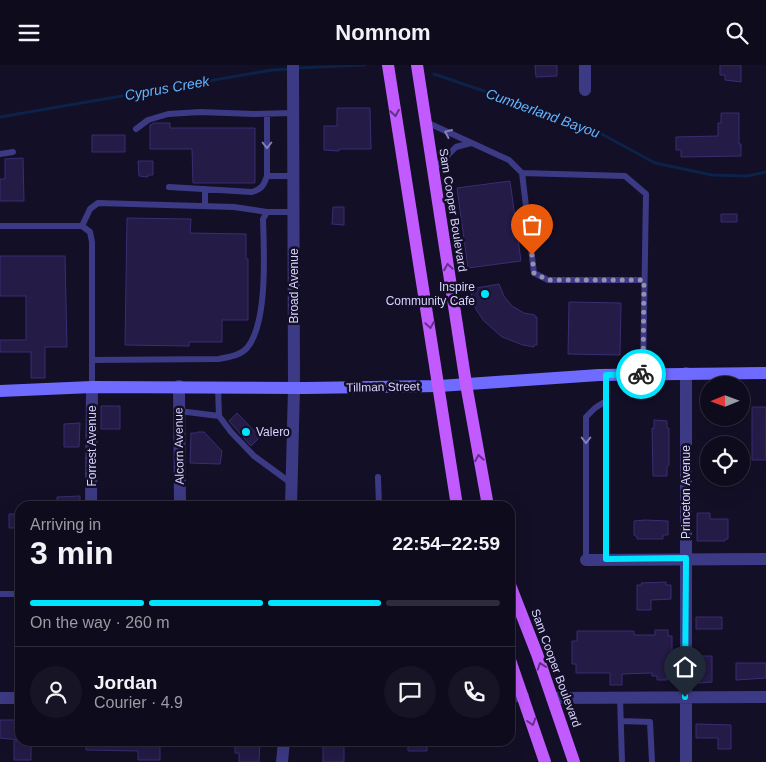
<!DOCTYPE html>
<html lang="en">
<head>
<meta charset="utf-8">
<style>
  :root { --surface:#0e0b1c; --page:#171425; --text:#f1f3f6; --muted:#9b9ba3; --line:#2e2b3b; --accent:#00e5ff }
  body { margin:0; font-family:Arial,sans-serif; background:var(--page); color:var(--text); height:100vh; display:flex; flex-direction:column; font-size:19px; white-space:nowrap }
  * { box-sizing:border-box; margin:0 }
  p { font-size:16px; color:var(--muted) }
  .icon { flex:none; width:28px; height:28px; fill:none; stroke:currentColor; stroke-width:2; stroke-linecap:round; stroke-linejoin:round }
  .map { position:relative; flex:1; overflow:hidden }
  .sheet { position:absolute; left:15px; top:436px; width:500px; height:245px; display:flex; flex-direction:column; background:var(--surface); border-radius:15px; box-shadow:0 5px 20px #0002,0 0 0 1px var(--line) }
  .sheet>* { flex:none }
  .needle { width:32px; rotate:269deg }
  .buttons { position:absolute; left:700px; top:311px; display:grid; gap:10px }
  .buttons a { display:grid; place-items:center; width:50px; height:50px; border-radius:50%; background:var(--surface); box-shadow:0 5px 20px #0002,0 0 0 1px var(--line); font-size:25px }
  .pin { position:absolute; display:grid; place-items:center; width:42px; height:42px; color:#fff; margin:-51px -21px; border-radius:50% 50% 50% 0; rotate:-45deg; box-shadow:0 0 5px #0007 }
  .pin .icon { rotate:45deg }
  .courier { position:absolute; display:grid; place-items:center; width:50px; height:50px; margin:-25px; border:4px solid #00e5ff; border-radius:50%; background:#fff; color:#222; box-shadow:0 1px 6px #0007 }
  .head em { font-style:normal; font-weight:600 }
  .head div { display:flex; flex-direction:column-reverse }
  .head { display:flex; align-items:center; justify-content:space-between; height:85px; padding:0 15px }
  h1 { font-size:32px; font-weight:600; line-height:38px }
  .bar { display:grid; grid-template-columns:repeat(4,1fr); gap:8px 5px; align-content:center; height:60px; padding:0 15px }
  .bar i { height:6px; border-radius:4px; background:var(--line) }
  .bar .selected { background:var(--accent) }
  .bar p { grid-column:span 4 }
  .line { display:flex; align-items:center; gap:12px; padding:0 15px; border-top:1px solid var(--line) }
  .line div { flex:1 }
  .round { display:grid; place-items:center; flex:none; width:52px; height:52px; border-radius:26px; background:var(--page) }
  header { display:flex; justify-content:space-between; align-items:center; height:65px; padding:0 15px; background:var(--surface); font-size:22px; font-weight:600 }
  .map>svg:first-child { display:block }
</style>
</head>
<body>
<header><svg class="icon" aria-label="menu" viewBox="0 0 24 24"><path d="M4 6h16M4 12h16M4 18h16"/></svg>Nomnom<svg class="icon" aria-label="search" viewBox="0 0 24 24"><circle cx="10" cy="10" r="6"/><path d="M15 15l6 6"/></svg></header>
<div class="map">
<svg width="766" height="697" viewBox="0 0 766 697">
  <rect width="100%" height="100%" fill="#130f26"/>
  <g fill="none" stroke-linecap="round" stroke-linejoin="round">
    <path stroke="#0c2248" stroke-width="3" d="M297,3l68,-3
      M434,9l153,52 68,37 57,12 35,1 19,-4
      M0,52l272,-47 18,-1"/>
  </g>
  <path fill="#241b47" stroke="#3b2d73" d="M535,0h22v11l-21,1z
    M720,0h21v17l-16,-2v-5h-5z
    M337,43h33l1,41h-32v2l-15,-1v-24h13z
    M721,48h18v31h2v12l-60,1v-7h-5v-13l42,-1v-13h3z
    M154,58h16v5h85v55h-62l-1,-34h-42v-24z
    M92,70h33v17h-33z
    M23,93l1,43h-24v-22h5v-20z
    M138,96h15v14h-5v2l-9,-1z
    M510,116l11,80 -53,7 -11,-80z
    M333,142h11v18l-12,-1z
    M721,149h16v8h-16z
    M127,153l64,1 -1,14 56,1v25h2v61h-26v22h-33v4l-64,-1z
    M0,191h65l2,91h-22v31h-14v-26h-31v-12h26v-44h-26z
    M499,219l5,12 8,10 12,7 11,2v2h2v28h-3v2l-11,-2 -21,-8 -18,-16 -7,-10 -5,-11 -1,-11z
    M569,237l52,1 -1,52 -52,-1z
    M101,341h19v23h-19z
    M752,342h14v53h-14z
    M237,348l23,24 -9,9 -22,-25z
    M654,355l13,1v7h2v37l-2,2v9h-14l-1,-48 2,1z
    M80,358l-1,24h-15v-23z
    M197,367h7l18,19 -2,13 -30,-1 1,-30h6z
    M80,431v10h-23v-9z
    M697,448h13v6h18v20h-3v2h-28z
    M9,449h11v14h-11z
    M645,455l23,1v14h-5v4h-26v-2l-3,-2v-14z
    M666,517v3h5v14l-20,1v10h-14v-25h5l-1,-2z
    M696,552h26v12h-26z
    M655,565h13v6h4v40h-5v4h-10v-4h-5v-3l-30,1v11h-12v-12h-34v-9h-4v-23h5v-10h57v4h21z
    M699,591h13v26l-13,1z
    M736,598h30v15l-30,2z
    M0,655h20v20l-20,-2z
    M696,659l35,1v24h-13v-11h-22z
    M14,676h17v19h-17z
    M86,676h74v19h-22v-9l-52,-1z
    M323,676h21v21h-21z
    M408,676h19v10h-19z
    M235,677h25l-1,20h-20v-9h-4z"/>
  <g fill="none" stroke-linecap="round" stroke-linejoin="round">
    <path stroke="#3d3a85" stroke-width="6" d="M426,57l83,38 13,13 103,3 21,18 -3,180
      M136,64l12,-9 20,-6 32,-2 54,2 39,-1
      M0,89l13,-2
      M433,105l23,-23 15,-4
      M522,108l12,100 14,7h96
      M267,111h26
      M169,122l83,5c10,-3 12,-7 15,-16v-62
      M205,124v17
      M0,161h82l8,6 2,10v145
      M82,161l8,-17 8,-6 136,4 33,5
      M92,295l127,-1c9,-2 21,-3 28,-11 21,-25 17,-97 16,-129l4,-7h27
      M218,323l1,28 12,16 23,24 37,27
      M179,346l40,5
      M378,412l1,29
      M606,494v-184
      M586,495v-143l9,-9 11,-7
      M0,529h20
      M620,632l2,65
      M621,656l29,1 2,40"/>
    <path stroke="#3d3a85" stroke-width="12" d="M585,25v-25
      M179,321l1,120
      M91,441l1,-119
      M291,441l3,-118 -1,-323
      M586,495l180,-1
      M510,631h13
      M0,633h20
      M552,633l214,-1
      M282,697l2,-21
      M686,697v-389"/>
    <path stroke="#6f6bff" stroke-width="12" d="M0,326l92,-4 212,1 135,-2 160,-11 167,-2"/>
    <path stroke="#c25bff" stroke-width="12" d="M388,0l69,441
      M417,0l49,319 22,122
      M510,520l27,69 37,108
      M510,595l35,102"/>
  </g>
  <defs><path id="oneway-chevron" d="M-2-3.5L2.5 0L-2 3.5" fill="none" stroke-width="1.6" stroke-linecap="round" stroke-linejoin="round" transform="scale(1.25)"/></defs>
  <g stroke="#623188">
    <use href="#oneway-chevron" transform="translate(395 48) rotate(81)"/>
    <use href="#oneway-chevron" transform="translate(448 202) rotate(-99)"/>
    <use href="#oneway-chevron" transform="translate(430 260) rotate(81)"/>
    <use href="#oneway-chevron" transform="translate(479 393) rotate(-100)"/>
    <use href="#oneway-chevron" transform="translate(541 601) rotate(-109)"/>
    <use href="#oneway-chevron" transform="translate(532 657) rotate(72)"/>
  </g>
  <g stroke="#837fbc">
    <use href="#oneway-chevron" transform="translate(448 68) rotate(-156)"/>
    <use href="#oneway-chevron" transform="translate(267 80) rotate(90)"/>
    <use href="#oneway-chevron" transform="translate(586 375) rotate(90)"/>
  </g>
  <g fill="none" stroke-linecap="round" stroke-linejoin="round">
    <path stroke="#948fb3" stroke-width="5" stroke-dasharray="0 9" d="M532,190l2,18 14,7h96l-1,94h-2"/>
    <path stroke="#00e5ff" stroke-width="6" d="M641,309l-35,1v184l80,-1 -1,139"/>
  </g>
  <g fill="#00e5ff" stroke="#130f26" stroke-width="2">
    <circle cx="485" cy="229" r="5"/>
    <circle cx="246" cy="367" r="5"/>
  </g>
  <g text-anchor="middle" stroke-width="5" stroke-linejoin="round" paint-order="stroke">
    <g font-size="12" fill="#d9d4ff" stroke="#130f26">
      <text transform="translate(453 145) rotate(81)" y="4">Sam Cooper Boulevard</text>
      <text transform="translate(294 221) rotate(-90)" y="4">Broad Avenue</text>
      <text transform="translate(383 322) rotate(-1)" y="4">Tillman Street</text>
      <text transform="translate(92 381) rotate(-90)" y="4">Forrest Avenue</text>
      <text transform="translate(179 381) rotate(-91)" y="4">Alcorn Avenue</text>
      <text transform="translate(686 427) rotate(-90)" y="4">Princeton Avenue</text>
      <text transform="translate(556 603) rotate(70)" y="4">Sam Cooper Boulevard</text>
    </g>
    <g font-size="12" fill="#d9d4ff" stroke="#130f26" text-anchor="end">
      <text x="475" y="226">Inspire<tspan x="475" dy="14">Community Cafe</tspan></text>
      <text x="256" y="371" text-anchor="start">Valero</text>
    </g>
    <g font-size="14" font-style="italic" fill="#62b6ff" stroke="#130f26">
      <text transform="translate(167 23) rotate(-10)" y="5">Cyprus Creek</text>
      <text transform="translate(543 48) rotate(20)" y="5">Cumberland Bayou</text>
    </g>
  </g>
</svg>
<div class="buttons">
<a><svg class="needle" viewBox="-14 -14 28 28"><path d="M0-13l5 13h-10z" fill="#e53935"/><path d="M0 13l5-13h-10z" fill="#9b9ba3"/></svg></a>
<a><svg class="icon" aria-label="locate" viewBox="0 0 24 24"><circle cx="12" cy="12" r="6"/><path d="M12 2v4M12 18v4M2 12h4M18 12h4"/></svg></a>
</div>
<div class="pin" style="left:532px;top:190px;background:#ea580c"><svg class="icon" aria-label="bag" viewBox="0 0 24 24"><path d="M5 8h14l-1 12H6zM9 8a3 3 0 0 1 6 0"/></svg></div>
<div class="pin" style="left:685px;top:632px;background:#1f2937"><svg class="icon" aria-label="home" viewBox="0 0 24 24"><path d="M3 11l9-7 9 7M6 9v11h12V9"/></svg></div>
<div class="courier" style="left:641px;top:309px"><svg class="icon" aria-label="bike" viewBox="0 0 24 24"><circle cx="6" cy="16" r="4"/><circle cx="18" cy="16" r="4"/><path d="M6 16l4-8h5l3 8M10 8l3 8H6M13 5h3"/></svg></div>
<section class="sheet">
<div class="head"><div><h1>3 min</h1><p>Arriving in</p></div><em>22:54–22:59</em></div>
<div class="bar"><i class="selected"></i><i class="selected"></i><i class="selected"></i><i></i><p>On the way · 260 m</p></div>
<div class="line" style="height:90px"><a class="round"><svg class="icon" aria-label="person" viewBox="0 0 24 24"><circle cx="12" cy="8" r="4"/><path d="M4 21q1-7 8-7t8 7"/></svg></a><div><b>Jordan</b><p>Courier · 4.9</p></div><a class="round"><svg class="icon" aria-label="chat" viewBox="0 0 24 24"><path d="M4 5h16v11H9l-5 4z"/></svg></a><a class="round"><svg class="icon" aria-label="phone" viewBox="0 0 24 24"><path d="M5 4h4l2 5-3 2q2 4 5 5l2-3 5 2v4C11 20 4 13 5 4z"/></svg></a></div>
</section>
</div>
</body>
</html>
